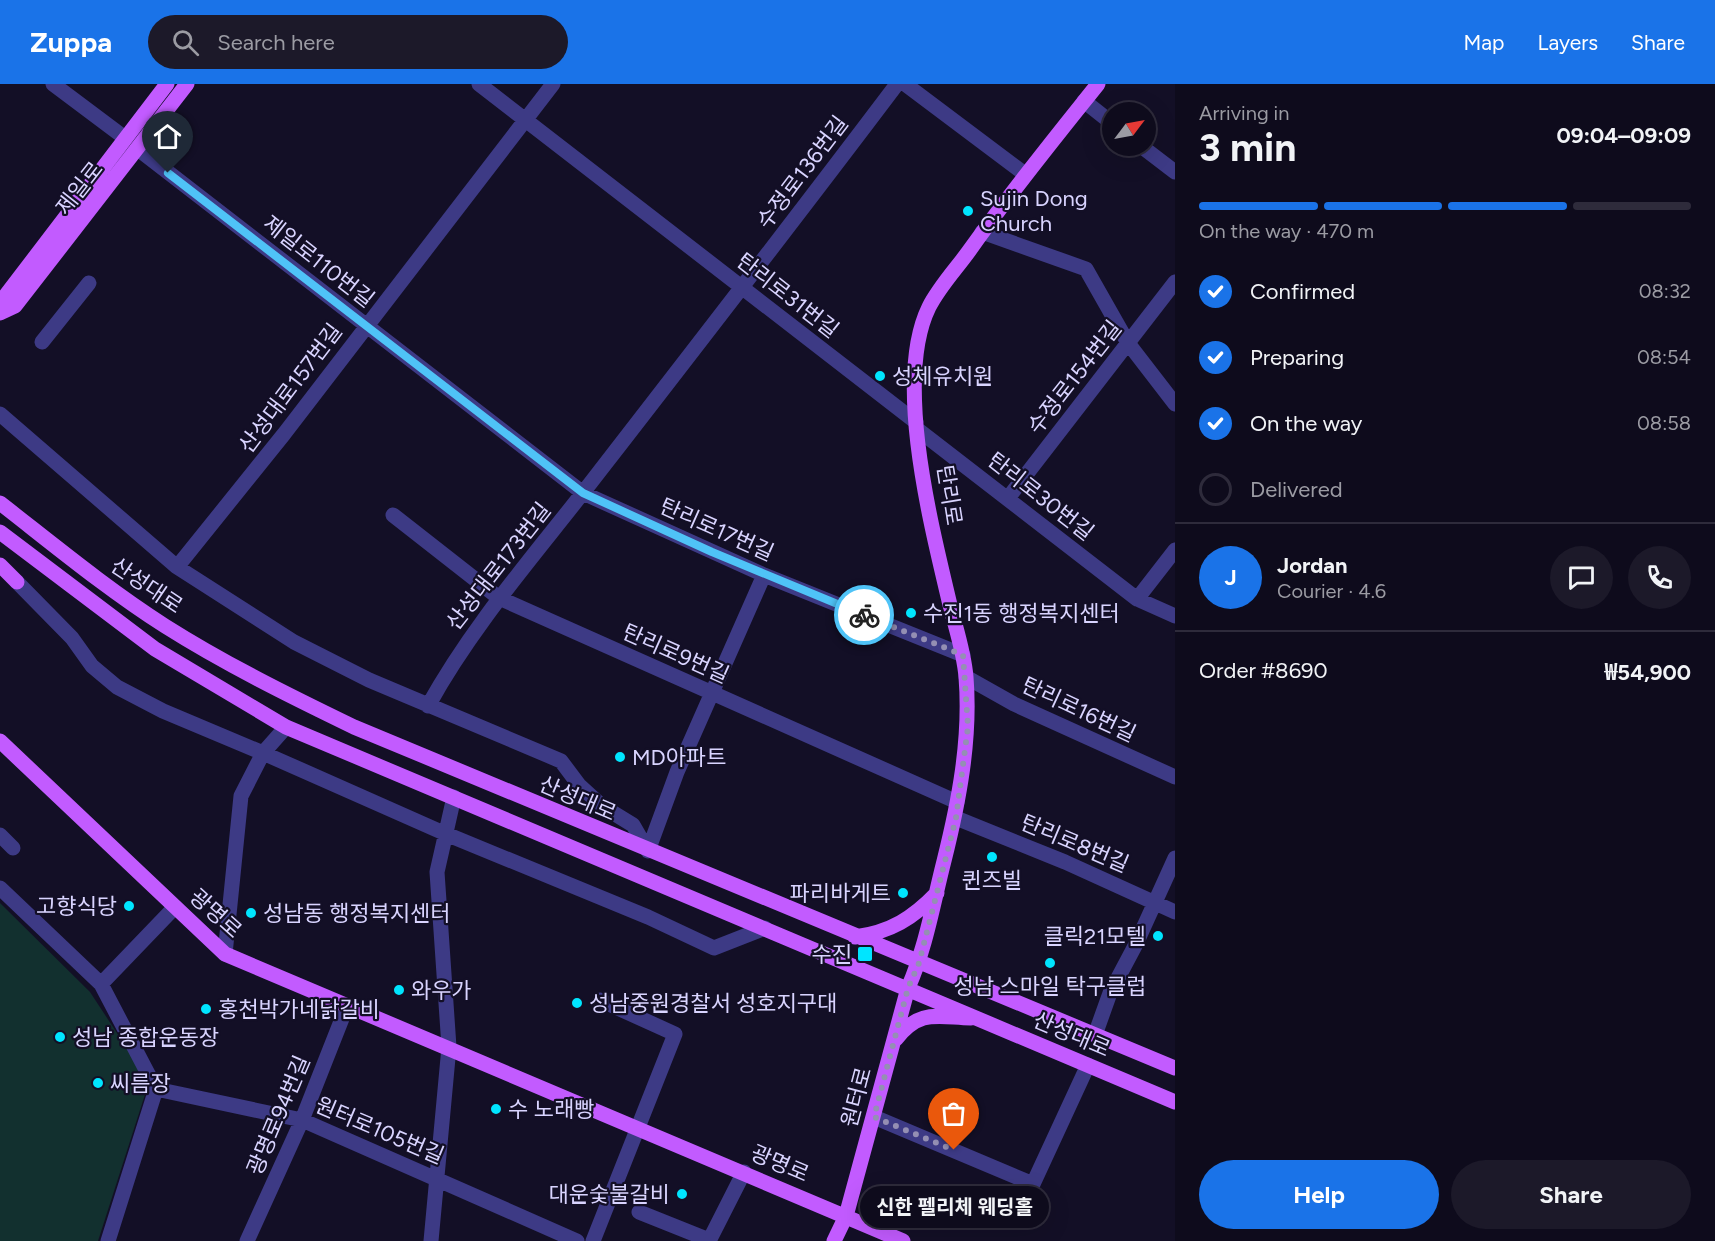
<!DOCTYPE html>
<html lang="en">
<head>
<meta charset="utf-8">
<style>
  :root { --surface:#0e0b1c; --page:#1c1929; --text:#f1f3f6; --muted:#9b9ba3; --line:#2e2b3b; --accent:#1a73e8 }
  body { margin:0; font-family:Figtree,"Noto Sans KR",sans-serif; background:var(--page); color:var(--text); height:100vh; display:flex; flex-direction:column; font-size:22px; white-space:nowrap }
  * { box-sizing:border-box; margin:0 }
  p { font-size:20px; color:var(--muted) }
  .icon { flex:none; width:33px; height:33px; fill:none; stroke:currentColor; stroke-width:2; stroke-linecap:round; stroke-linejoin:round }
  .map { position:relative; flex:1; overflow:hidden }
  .side { display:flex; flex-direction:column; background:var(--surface); width:540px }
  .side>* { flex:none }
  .needle { width:39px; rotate:58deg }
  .fabs { position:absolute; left:1102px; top:18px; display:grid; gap:12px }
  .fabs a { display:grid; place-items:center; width:54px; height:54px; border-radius:50%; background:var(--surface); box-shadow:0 6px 24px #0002,0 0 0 2px var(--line); font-size:30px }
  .pin { position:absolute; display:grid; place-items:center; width:51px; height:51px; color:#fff; margin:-62px -26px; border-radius:50% 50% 50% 0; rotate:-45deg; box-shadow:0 0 6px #0007 }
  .pin .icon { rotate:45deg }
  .courier { position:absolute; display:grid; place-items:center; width:60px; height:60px; margin:-30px; border:4px solid #4fc3f7; border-radius:50%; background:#fff; color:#222; box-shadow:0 2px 8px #0007 }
  .bubble { position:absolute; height:42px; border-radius:21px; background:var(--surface); box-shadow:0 6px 24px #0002,0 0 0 2px var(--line); font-size:20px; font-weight:700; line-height:42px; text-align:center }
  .headline em { font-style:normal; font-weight:700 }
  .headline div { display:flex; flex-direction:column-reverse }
  .headline { display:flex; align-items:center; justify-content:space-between; height:102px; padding:0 24px }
  h1 { font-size:39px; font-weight:700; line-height:45px }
  .bar { display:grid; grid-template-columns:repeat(4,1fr); gap:9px 6px; align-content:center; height:72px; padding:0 24px }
  .bar i { height:8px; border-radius:4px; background:var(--line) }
  .bar .current { background:var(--accent) }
  .bar p { grid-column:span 4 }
  .line { display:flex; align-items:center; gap:15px; padding:0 24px; border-top:2px solid var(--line) }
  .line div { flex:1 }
  .round { display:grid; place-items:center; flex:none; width:63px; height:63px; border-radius:32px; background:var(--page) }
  ol { padding:0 24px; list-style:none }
  li { display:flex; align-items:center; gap:18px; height:66px }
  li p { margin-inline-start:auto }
  li .icon { padding:6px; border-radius:50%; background:var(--accent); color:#fff; stroke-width:4 }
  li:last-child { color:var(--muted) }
  li i { width:33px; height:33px; border:3px solid var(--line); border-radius:50% }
  .button { display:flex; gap:12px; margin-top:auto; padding:12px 24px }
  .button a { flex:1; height:69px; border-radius:36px; background:var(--accent); color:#fff; font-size:24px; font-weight:700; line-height:69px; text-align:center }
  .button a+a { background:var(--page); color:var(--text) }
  header { display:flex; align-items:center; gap:36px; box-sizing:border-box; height:84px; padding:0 30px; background:var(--accent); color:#fff }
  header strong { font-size:28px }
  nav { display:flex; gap:33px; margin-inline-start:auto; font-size:21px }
  .search { width:420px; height:54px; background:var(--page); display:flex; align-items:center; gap:15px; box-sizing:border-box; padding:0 21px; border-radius:33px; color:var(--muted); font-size:22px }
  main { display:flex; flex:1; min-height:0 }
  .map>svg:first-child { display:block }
</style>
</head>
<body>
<header>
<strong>Zuppa</strong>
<div class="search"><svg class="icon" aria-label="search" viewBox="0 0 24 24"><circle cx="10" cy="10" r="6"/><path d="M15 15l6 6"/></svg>Search here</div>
<nav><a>Map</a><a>Layers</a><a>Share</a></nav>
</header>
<main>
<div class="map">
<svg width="1175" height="1157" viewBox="0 0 1175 1157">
  <rect width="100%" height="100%" fill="#130f26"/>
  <path fill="#12302f" d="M0,819l90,89 59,90 -51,159h-98z"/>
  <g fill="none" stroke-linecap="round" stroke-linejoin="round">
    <path stroke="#3d3a85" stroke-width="15" d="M53,0l72,54
      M479,0l437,338
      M905,0l120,90
      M1084,17l29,23
      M1141,62l34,26
      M138,65l445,344 181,82 199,80
      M982,148l104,37 42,74 47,61
      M42,258l47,-59
      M0,330l177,153 117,75 75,38 192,81 18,24 23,21 31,19 15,26
      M917,345l220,170 38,17
      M1008,414l167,-216
      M393,431l106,83 458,204
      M177,483l107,-133 269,-350
      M17,498l55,56 20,28 25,21 46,24 100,42 23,-26
      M1137,515l38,-49
      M966,593l48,27 161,73
      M428,622c47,-85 112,-157 171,-234 100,-129 200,-258 298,-388
      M956,734l109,44 110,50
      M0,751l13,13
      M648,767l29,-79 87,-197
      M0,804l101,96 55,105 -48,152
      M225,870l16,-158 22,-43 183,81 202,83 66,31 51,-20
      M101,900l74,-77
      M1095,951l15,-42 26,-49 39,-86
      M156,1005l146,31 275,121
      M874,1033l159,67 55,-119
      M639,1128l70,28
      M247,1157l55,-121 45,-114
      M431,1157l18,-194 -12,-175 17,-75
      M593,1157l82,-207 -75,-34
      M709,1157l35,-69"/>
    <path stroke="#c25bff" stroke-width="15" d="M1,227l2,-12 164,-215
      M0,229l15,-7 172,-222
      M0,419c54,42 107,86 165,123 60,38 125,70 189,101l821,341
      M0,448l155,117 131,78 889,375
      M0,481l17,17
      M0,657l225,213 678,287
      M855,853c36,-5 58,-19 82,-44
      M896,955c24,-30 40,-22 75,-21
      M834,1157l12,-25 62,-228c18,-41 25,-84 36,-127 15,-60 27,-122 22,-184 -2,-25 -10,-48 -16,-72 -18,-77 -57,-225 -21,-298 10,-20 27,-38 40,-56 41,-58 85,-112 129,-167"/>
  </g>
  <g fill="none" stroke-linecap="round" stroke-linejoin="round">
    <path stroke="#948fb3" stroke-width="6" stroke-dasharray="0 10.8" d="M864,531l99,40 5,72 -12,91 -37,145 -11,25 -34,129 80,33"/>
    <path stroke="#4fc3f7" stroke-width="8" d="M168,89l415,320 129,59 152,63"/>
  </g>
  <g fill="#00e5ff" stroke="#130f26" stroke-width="2">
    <circle cx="968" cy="127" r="6"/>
    <circle cx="880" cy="292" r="6"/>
    <circle cx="911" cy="529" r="6"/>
    <circle cx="620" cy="673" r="6"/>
    <circle cx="992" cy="773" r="6"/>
    <circle cx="903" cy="809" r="6"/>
    <circle cx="129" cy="822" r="6"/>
    <circle cx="251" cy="829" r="6"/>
    <circle cx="1158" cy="852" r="6"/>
    <rect x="857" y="862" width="16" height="16" rx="3"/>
    <circle cx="1050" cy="879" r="6"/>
    <circle cx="399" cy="906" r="6"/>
    <circle cx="577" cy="919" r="6"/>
    <circle cx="206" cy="925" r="6"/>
    <circle cx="60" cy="953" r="6"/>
    <circle cx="98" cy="999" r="6"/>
    <circle cx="496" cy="1025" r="6"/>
    <circle cx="682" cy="1110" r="6"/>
  </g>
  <g text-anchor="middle" stroke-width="4.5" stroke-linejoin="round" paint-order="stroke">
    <g font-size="22" fill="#d9d4ff" stroke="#130f26">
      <text transform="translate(802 88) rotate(-53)" y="8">수정로136번길</text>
      <text transform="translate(79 104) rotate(-52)" y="8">제일로</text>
      <text transform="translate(319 177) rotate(38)" y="8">제일로110번길</text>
      <text transform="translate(788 211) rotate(38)" y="8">탄리로31번길</text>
      <text transform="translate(1074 293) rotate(-52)" y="8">수정로154번길</text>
      <text transform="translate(290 304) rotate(-53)" y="8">산성대로157번길</text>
      <text transform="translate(950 411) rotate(81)" y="8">탄리로</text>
      <text transform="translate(1041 412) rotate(38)" y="8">탄리로30번길</text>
      <text transform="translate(717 445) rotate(24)" y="8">탄리로17번길</text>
      <text transform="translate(498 482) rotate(-52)" y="8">산성대로173번길</text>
      <text transform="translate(147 501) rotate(34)" y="8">산성대로</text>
      <text transform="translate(676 569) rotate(24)" y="8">탄리로9번길</text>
      <text transform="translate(1079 625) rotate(25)" y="8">탄리로16번길</text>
      <text transform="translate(578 714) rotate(23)" y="8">산성대로</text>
      <text transform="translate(1075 759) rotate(23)" y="8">탄리로8번길</text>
      <text transform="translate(216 829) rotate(42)" y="8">광명로</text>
      <text transform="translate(1072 950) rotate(23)" y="8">산성대로</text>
      <text transform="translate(856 1013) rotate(-75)" y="8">원터로</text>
      <text transform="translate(278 1031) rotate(-67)" y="8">광명로94번길</text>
      <text transform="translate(380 1046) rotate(23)" y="8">원터로105번길</text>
      <text transform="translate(780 1079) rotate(23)" y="8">광명로</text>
    </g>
    <g font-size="22" fill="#d9d4ff" stroke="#130f26" text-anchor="start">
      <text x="980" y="122">Sujin Dong<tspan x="980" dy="25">Church</tspan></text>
      <text x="892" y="300">성체유치원</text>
      <text x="923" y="537">수진1동 행정복지센터</text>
      <text x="632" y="681">MD아파트</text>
      <text x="992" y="804" text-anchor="middle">퀸즈빌</text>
      <text x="891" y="817" text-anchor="end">파리바게트</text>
      <text x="117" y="830" text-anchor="end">고향식당</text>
      <text x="263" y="837">성남동 행정복지센터</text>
      <text x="1146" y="860" text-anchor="end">클릭21모텔</text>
      <text x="852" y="878" text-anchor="end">수진</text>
      <text x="1050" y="910" text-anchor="middle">성남 스마일 탁구클럽</text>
      <text x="411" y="914">와우가</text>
      <text x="589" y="927">성남중원경찰서 성호지구대</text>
      <text x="218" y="933">홍천박가네닭갈비</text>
      <text x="72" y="961">성남 종합운동장</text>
      <text x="110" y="1007">씨름장</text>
      <text x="508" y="1033">수 노래빵</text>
      <text x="670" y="1118" text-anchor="end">대운숯불갈비</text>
    </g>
  </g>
</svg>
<div class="fabs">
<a><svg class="needle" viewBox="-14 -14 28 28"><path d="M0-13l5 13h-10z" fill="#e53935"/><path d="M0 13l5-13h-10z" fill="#9b9ba3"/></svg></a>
</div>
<div class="pin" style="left:954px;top:1066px;background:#ea580c"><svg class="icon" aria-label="bag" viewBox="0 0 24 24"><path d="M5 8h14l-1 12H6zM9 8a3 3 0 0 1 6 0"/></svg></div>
<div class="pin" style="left:168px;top:89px;background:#1f2937"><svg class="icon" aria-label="home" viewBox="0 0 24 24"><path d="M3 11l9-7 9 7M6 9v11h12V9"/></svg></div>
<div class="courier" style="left:864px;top:531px"><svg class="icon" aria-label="bike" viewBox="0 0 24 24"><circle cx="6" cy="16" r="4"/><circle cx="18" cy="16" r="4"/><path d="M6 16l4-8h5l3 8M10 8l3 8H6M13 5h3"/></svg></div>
<div class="bubble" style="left:860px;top:1102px;width:189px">신한 펠리체 웨딩홀</div>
</div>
<section class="side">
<div class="headline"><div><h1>3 min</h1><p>Arriving in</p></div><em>09:04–09:09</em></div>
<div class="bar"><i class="current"></i><i class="current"></i><i class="current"></i><i></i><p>On the way · 470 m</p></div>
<ol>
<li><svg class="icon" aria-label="check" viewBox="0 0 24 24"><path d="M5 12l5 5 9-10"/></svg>Confirmed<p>08:32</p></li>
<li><svg class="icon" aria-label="check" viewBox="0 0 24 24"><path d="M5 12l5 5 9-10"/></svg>Preparing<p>08:54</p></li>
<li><svg class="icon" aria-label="check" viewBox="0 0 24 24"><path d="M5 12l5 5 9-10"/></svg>On the way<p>08:58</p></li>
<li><i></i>Delivered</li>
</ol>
<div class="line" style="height:108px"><b class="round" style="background:var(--accent);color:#fff">J</b><div><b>Jordan</b><p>Courier · 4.6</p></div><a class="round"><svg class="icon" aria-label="chat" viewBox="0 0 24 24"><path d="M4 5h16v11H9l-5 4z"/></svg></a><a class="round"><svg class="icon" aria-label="phone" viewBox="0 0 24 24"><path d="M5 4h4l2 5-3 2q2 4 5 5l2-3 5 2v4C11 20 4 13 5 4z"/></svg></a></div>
<div class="line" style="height:78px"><div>Order #8690</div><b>₩54,900</b></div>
<div class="button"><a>Help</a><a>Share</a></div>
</section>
</main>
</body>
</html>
